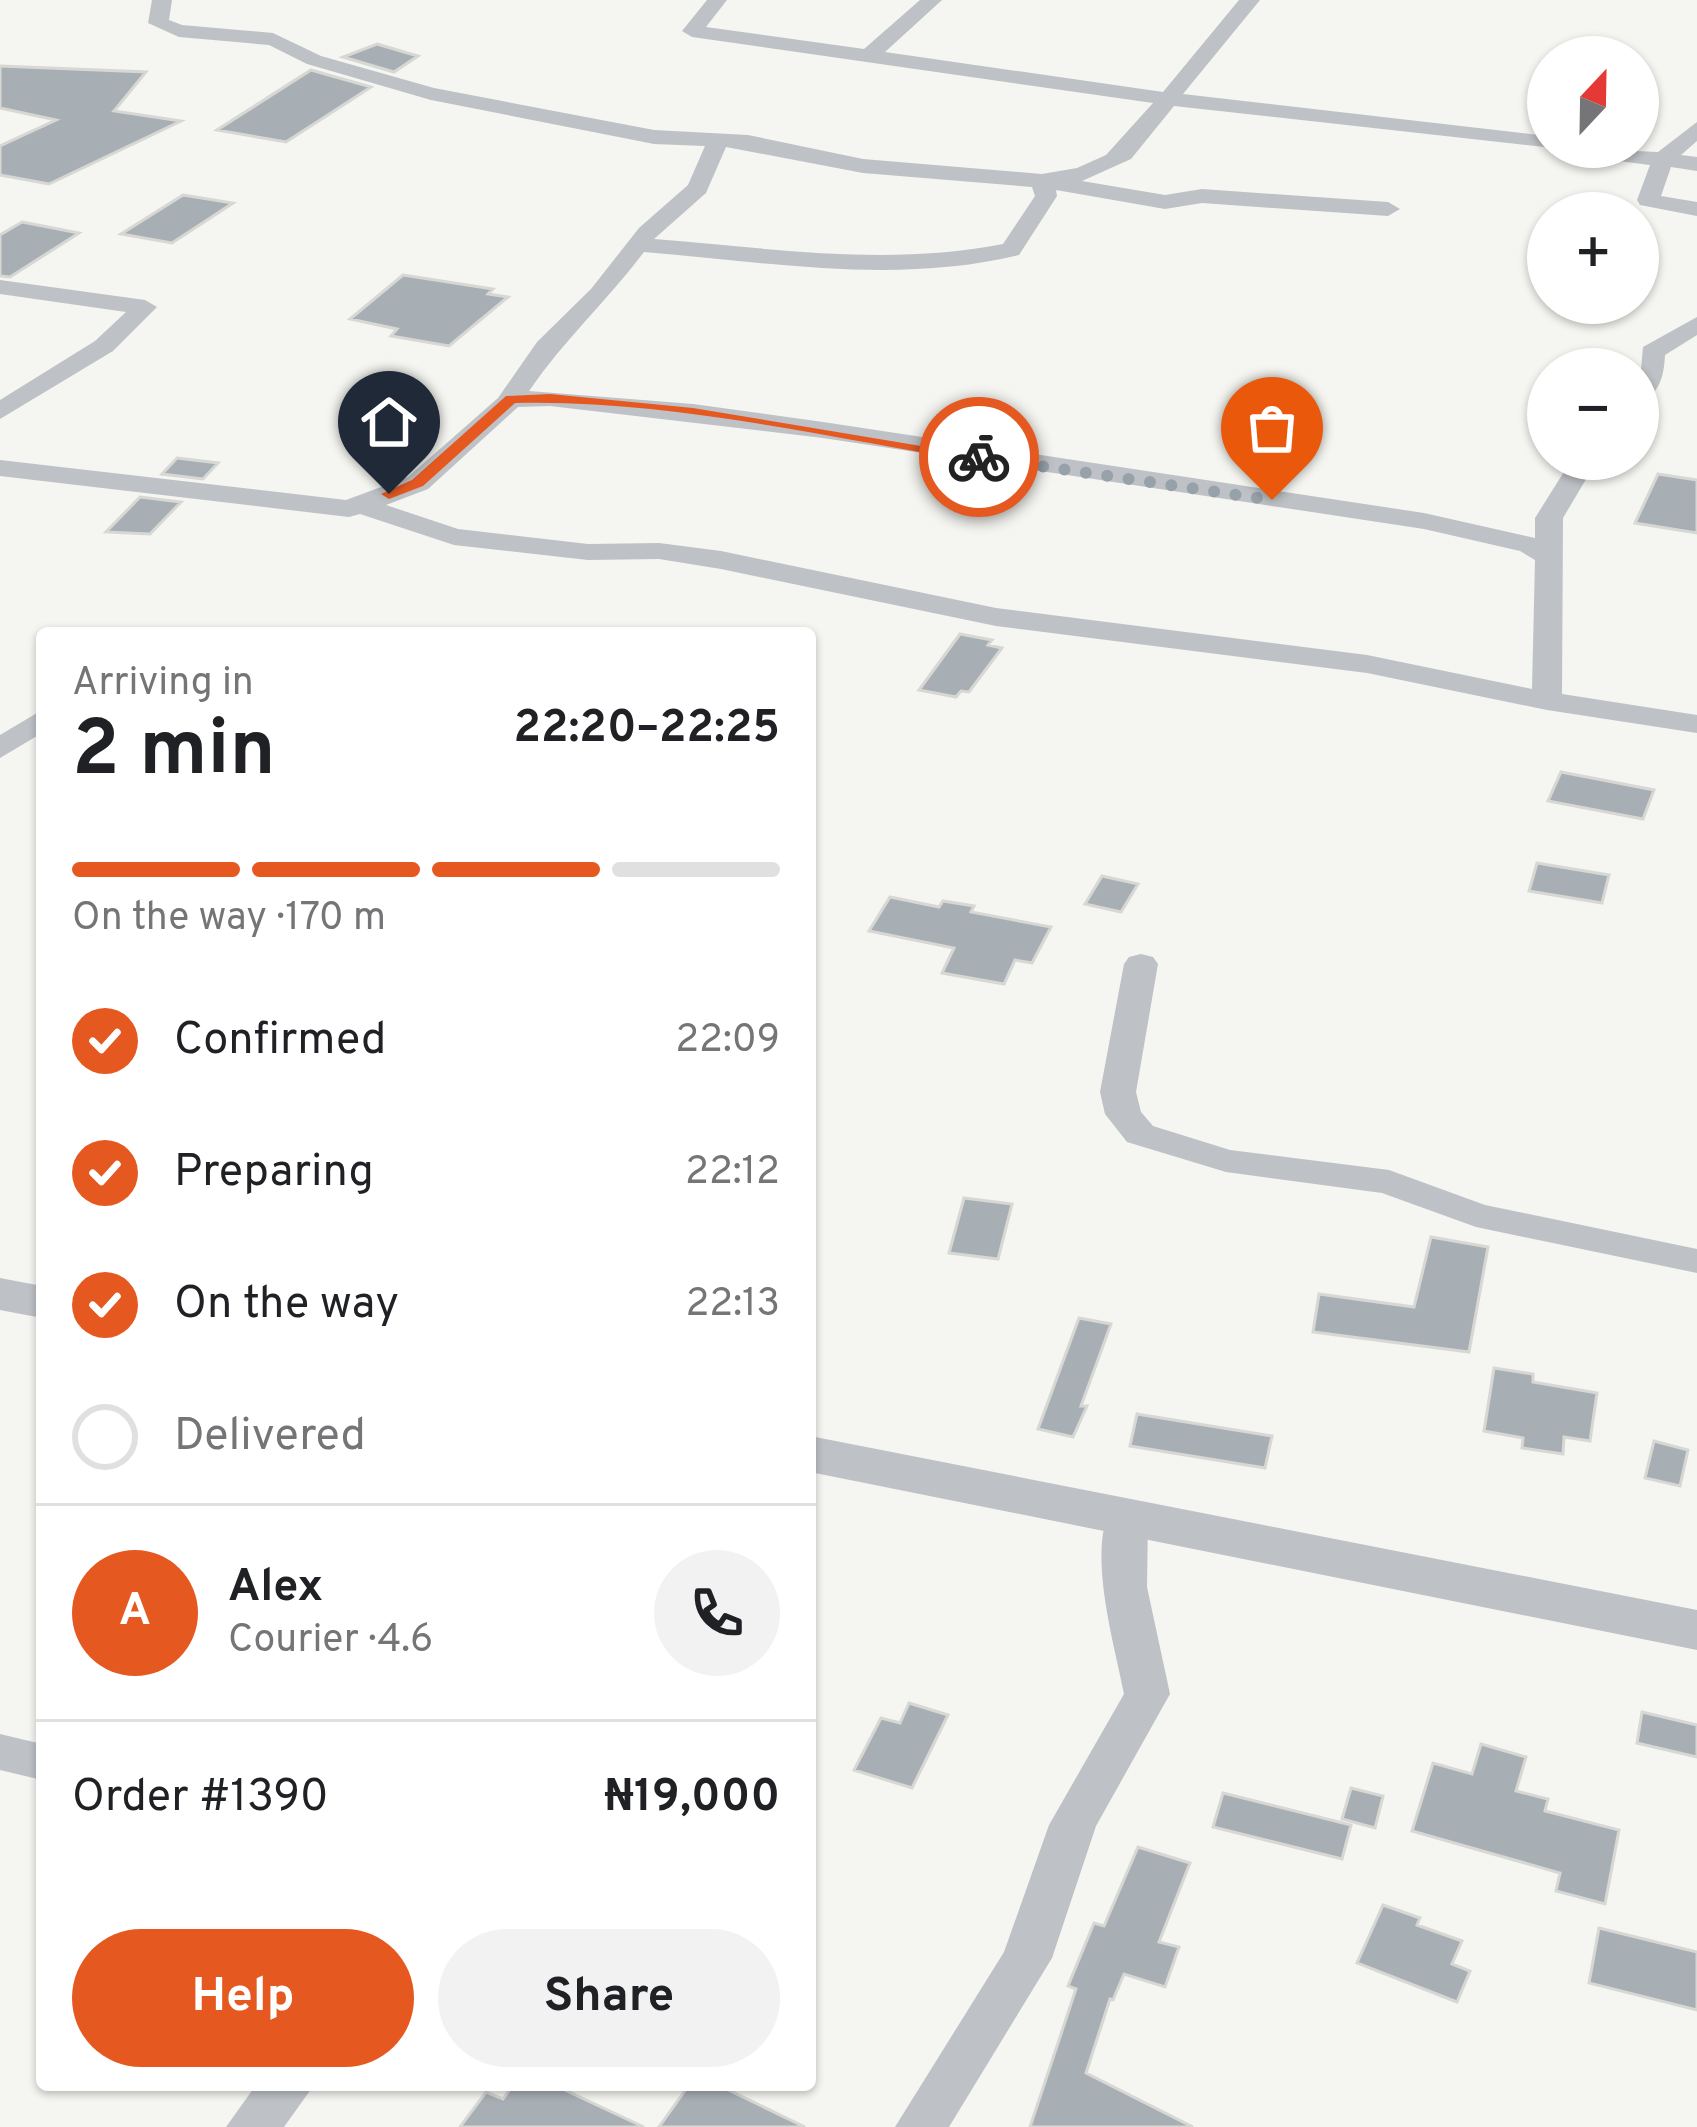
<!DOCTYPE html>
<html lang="en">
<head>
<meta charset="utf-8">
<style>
  :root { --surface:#fff; --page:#f2f2f2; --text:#202124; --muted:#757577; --line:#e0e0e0; --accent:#e55921 }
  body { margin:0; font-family:Overpass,sans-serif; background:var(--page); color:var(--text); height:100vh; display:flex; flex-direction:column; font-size:45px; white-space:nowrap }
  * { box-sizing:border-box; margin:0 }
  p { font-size:39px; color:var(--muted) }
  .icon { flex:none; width:66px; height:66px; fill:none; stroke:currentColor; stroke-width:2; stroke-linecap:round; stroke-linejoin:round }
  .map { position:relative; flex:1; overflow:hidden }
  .panel { position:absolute; left:36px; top:627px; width:780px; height:1464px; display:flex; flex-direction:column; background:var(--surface); border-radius:12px; box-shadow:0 3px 9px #0004 }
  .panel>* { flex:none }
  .needle { width:78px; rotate:22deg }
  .fabs { position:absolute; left:1527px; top:36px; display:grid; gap:24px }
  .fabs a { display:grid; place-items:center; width:132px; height:132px; border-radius:50%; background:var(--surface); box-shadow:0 3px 9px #0004; font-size:60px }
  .pin { position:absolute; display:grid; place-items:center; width:102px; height:102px; color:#fff; margin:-123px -51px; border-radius:50% 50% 50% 0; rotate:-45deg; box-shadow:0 0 12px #0007 }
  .pin .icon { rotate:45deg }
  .courier { position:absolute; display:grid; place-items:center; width:120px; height:120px; margin:-60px; border:9px solid #e55921; border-radius:50%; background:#fff; color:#222; box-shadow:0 3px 15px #0007 }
  .summary em { font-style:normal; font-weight:700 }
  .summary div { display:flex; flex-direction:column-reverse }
  .summary { display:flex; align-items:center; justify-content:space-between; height:204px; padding:0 36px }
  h1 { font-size:78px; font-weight:700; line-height:90px }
  .bar { display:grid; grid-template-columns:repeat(4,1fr); gap:18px 12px; align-content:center; height:144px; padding:0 36px }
  .bar i { height:15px; border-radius:9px; background:var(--line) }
  .bar .selected { background:var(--accent) }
  .bar p { grid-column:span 4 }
  .line { display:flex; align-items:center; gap:30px; padding:0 36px; border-top:3px solid var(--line) }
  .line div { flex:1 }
  .round { display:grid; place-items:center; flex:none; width:126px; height:126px; border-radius:63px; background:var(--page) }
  ol { padding:0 36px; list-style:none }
  li { display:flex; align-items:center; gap:36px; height:132px }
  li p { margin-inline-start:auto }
  li .icon { padding:12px; border-radius:50%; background:var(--accent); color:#fff; stroke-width:4 }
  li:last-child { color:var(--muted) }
  li i { width:66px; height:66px; border:6px solid var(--line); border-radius:50% }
  .action { display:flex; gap:24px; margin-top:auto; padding:24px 36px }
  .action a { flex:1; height:138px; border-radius:72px; background:var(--accent); color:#fff; font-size:48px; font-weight:700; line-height:138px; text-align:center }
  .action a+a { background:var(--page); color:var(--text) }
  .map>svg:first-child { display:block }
</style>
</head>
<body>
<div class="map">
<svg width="1697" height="2127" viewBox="0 0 1697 2127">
  <rect width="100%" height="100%" fill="#f5f5f1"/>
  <path fill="#a7afb5" stroke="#d7d7d4" stroke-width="3" d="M377,44l41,12 -24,16 -51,-15z
    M0,66l146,6 -32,39 67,10 -132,63 -49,-9v-29l56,-26 -56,-12z
    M311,70l60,17 -85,55 -69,-12z
    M183,195l50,8 -61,40 -51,-9z
    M22,222l57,11 -69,44 -10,-1v-41z
    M403,275l90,14 -5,5 20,3 -59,49 -58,-10 6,-7 -47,-10z
    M177,458l41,5 -15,16 -41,-5z
    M1658,474l39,6v53l-62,-10z
    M140,497l41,5 -31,32 -44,-2z
    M960,634l32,6 -4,5 14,3 -33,44 -8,-1 -5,6 -37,-7z
    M1561,772l93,18 -11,29 -95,-18z
    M1537,863l72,12 -7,28 -73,-12z
    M1102,876l36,8 -17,28 -36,-8z
    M890,897l49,10 4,-6 31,5 -3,6 80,15 -19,36 -17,-3 -11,24 -62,-11 12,-25 -85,-17z
    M964,1198l48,6 -14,55 -49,-6z
    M1431,1237l57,10 -19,105 -156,-20 6,-38 95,13z
    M1079,1318l32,6 -30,82h6l-14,31 -35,-8z
    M1494,1368l39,6v8l64,11 -7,48 -26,-4 -1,17 -41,-6 1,-10 -39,-7z
    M1137,1414l135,22 -7,32 -135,-22z
    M1654,1441l34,9 -8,36 -35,-8z
    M909,1703l39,12 -36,73 -58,-18 27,-52 19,5z
    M1642,1712l55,13v32l-60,-14z
    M1481,1744l45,13 -10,34 32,8 -3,12 74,19 -14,74 -49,-13 4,-18 -148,-42 21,-68 39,11z
    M1351,1788l32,8 -8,32 -33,-9z
    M1223,1793l128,32 -9,34 -129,-32z
    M1138,1847l52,16 -31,79 20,5 -14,40 -41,-13 -11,26 -3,-1 -24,74 107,54h-163l46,-138 -8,-3 26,-63 10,3z
    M1383,1905l37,13 -3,7 45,16 -10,23 18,7 -13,31 -100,-39z
    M1599,1928l98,24v58l-108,-27z
    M513,2085h41l90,42h-184l26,-35 17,7z
    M689,2085h29l87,42h-146z"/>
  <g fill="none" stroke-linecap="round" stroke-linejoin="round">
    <path fill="#bec2c6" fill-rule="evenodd" d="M152,0h20l-3,20 13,5 91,8 48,23 113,32 220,42 94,5 115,24 179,15 35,-6 29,-13 47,-52 -461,-66 -10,-6 25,-31h20l-21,27 158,22 56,-49h22l-57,52 278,40 76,-92h21l-77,94 365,42v11l110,5 39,-30v19l-16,14 16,2v14l-26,-4 -10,29 36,6v14l-57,-11 -3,-5 13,-35 -86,-11 -10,-6 -380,-42 -43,53 -49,22 83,14 37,-6 186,13 12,7 -12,7 -186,-13 -37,6 -109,-19 1,6 -38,59c-123,30 -250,7 -375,-3 -37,49 -81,89 -115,139l164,13 130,18 601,91 111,25v-20l37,-59h26l-35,59 -1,176 135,21v18l-150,-23 -180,-37 -371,-47 -275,-57 -62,-10 -71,1 -134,-15 -94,-31 -11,3 -349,-41v-16l346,40 62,-23 90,-79 39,-56 54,-53 48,-61 49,-43 17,-39 -51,-2 -223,-44 -124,-36 -38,-19 -90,-8 -31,-14zM726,147l137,26 169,14 3,9 -32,48c-117,23 -232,4 -349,-5l52,-46zM550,406l273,32 601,91 96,22 15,9 -3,129 -165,-34 -371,-47 -275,-57 -62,-8 -71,1 -130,-15 -72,-24 42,-16 90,-82z
      M0,280l145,20 12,7 -44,44 -113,68v-19l95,-59 31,-29 -126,-18z
      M1697,317v18l-32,20c-1,20 -5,41 -27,47l5,-55z
      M42,710v23l-42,25v-23z
      M1141,954l12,3 5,7 -22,128 5,20 12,14 77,24 159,20 96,35 212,44v24l-221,-46 -94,-34 -156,-21 -99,-30 -22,-28 -5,-22 24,-128 5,-7z
      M1127,1502l15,4 6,11 -1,70 23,107 -74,132 -44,132 -103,169h-54l109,-175 45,-127 75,-131c-9,-48 -38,-144 -12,-188z
      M0,1734l42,10v36l-42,-10z
      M256,2085h58l-30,42h-58z"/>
    <path fill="#bec2c6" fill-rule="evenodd" d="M0,1278l42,8v32l-42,-8z
      M810,1436l887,174v40l-887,-178z"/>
  </g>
  <path fill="#e55921" d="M550,394l143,14 294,49 -8,5c-151,-24 -310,-63 -464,-59l-92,83 -34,13 -8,-5 31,-14 94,-84z"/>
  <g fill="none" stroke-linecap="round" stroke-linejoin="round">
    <path stroke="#97a1aa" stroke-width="12" stroke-dasharray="0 21.6" d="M979,457l293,43"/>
  </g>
</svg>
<div class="fabs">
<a><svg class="needle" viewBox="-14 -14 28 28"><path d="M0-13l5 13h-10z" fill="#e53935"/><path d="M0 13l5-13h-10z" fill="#757577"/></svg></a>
<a>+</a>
<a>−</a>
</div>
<div class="pin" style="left:1272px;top:500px;background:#ea580c"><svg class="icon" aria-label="bag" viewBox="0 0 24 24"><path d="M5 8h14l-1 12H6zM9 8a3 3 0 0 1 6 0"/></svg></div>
<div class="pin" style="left:389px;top:494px;background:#1f2937"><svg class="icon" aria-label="home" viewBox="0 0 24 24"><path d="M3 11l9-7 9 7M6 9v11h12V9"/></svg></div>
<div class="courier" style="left:979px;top:457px"><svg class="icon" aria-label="bike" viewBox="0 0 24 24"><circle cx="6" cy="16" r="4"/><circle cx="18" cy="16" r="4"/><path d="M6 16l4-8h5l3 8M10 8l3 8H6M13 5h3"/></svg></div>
<section class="panel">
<div class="summary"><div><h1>2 min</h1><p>Arriving in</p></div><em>22:20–22:25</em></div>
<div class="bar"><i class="selected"></i><i class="selected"></i><i class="selected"></i><i></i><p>On the way · 170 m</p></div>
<ol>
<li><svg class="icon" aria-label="check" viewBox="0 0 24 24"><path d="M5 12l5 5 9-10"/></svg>Confirmed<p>22:09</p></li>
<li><svg class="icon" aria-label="check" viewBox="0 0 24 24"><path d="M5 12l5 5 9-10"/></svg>Preparing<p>22:12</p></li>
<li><svg class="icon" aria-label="check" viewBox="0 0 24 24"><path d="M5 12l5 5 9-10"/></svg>On the way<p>22:13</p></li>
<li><i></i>Delivered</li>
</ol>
<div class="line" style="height:216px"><b class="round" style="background:var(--accent);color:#fff">A</b><div><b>Alex</b><p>Courier · 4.6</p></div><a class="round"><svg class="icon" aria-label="phone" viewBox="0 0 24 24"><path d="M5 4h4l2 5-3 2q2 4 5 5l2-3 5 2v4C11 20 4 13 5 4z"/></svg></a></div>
<div class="line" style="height:156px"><div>Order #1390</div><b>₦19,000</b></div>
<div class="action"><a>Help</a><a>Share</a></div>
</section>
</div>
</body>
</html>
